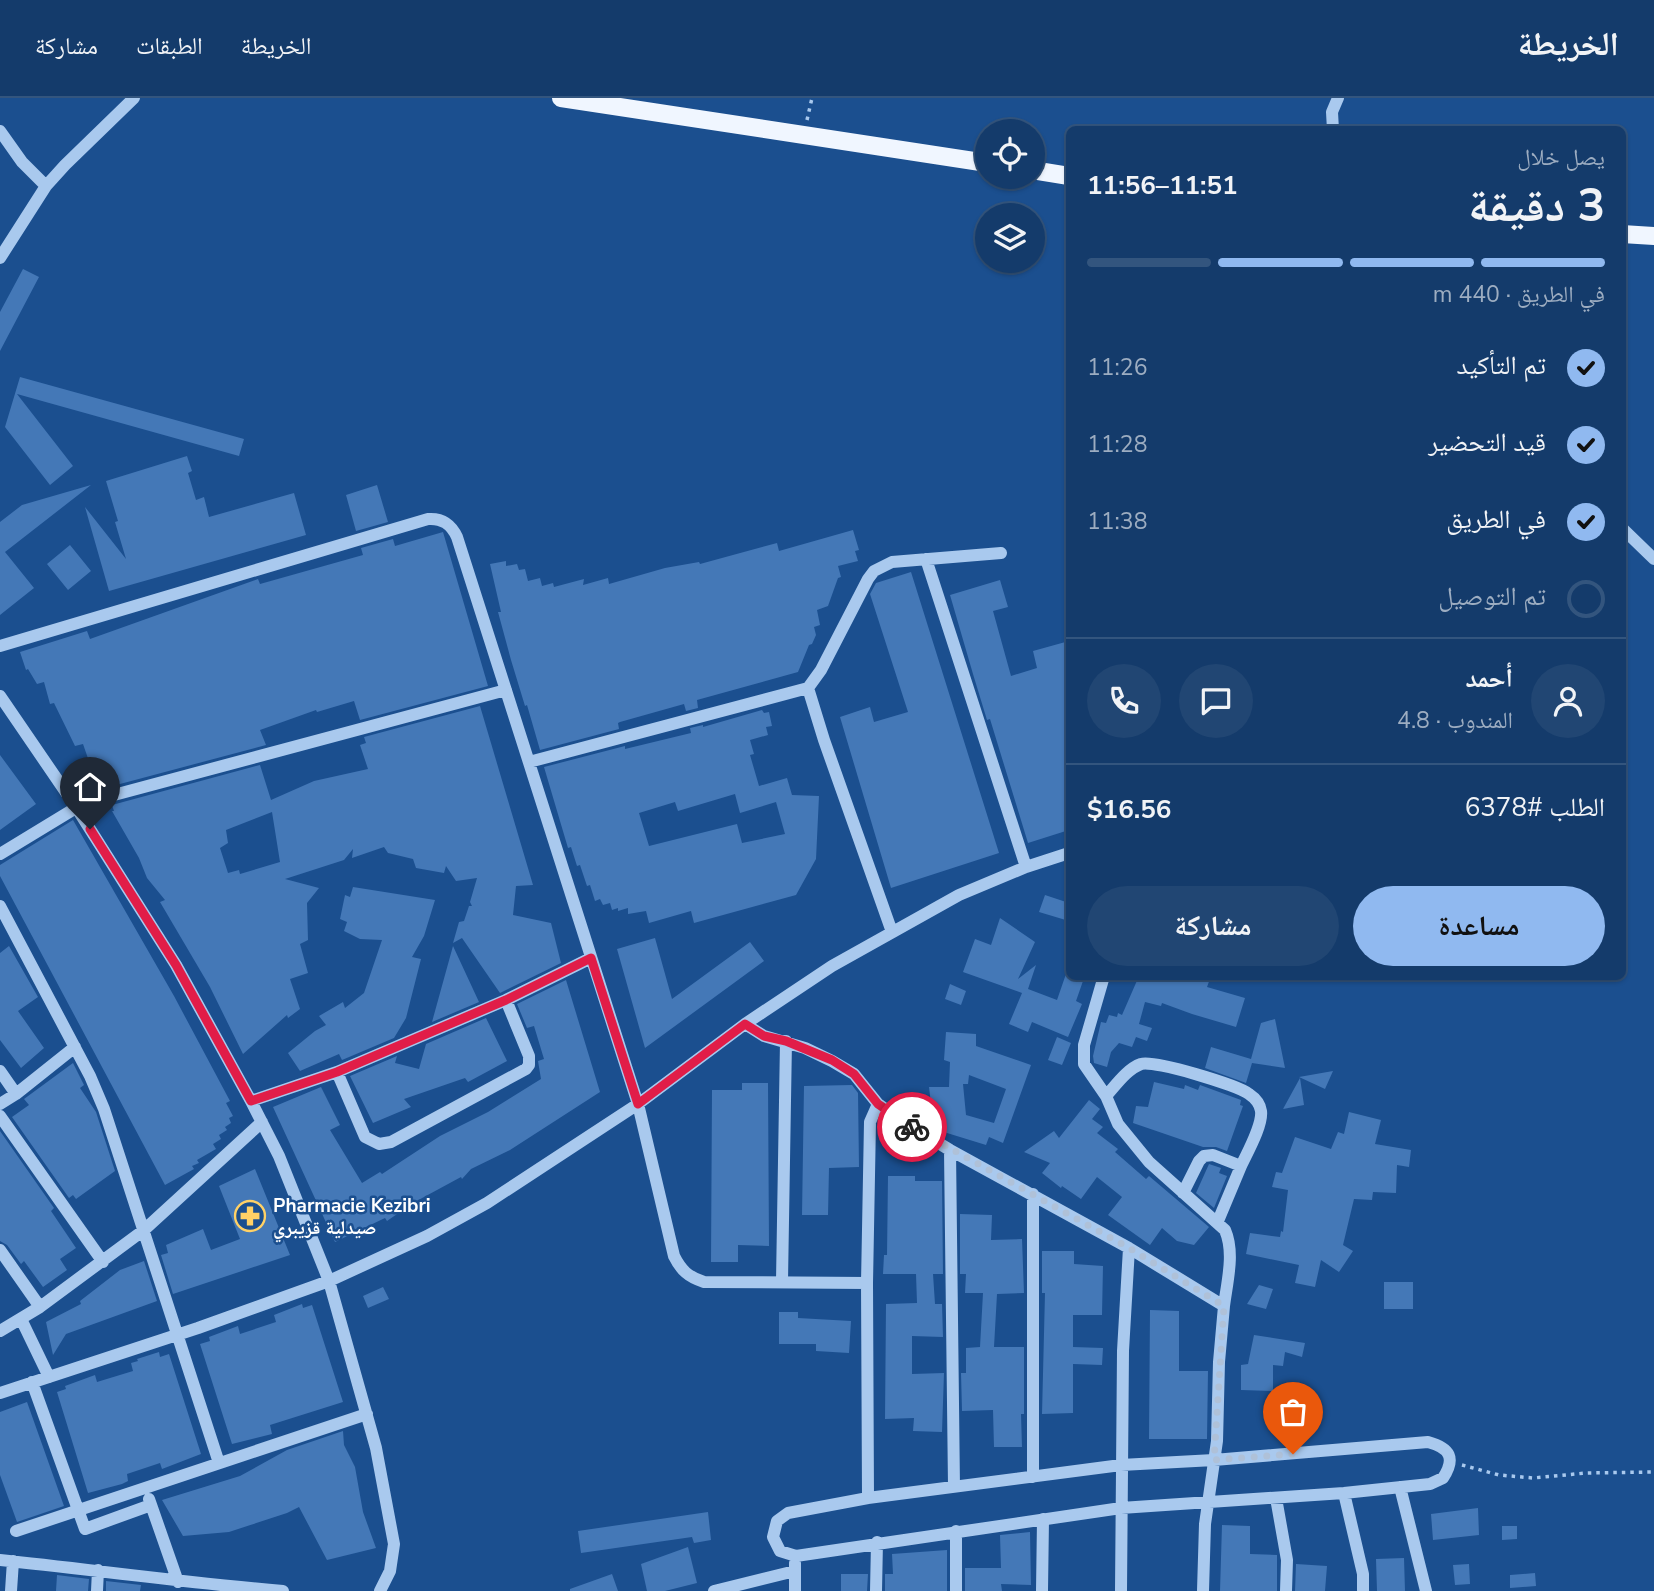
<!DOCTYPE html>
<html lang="ar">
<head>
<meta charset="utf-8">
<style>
  :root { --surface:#143b6b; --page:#214673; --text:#f1f3f6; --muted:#9dadc1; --line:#33557e; --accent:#90b9f0 }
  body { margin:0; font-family:"Nunito Sans","Noto Naskh Arabic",sans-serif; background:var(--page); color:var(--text); direction:rtl; height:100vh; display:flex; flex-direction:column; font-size:26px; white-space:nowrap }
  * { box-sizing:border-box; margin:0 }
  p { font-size:23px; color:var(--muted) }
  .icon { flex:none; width:38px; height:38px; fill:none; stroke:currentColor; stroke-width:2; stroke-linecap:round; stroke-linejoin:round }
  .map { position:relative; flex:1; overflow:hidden; direction:ltr }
  .panel { position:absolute; left:1066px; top:28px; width:560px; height:854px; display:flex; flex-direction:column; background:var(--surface); border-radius:10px; box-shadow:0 2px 5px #0004,0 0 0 2px var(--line); direction:rtl }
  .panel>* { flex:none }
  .tools { position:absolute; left:975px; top:21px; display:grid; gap:14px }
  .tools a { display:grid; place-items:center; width:70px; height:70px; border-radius:50%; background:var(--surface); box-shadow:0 2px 5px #0004,0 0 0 2px var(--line); font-size:35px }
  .pin { position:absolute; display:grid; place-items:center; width:60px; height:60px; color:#fff; margin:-72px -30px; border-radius:50% 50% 50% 0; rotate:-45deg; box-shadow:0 0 7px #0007 }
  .pin .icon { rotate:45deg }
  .courier { position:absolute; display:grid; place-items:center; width:70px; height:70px; margin:-35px; border:5px solid #e11d48; border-radius:50%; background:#fff; color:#222; box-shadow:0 2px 9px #0007 }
  .overview em { font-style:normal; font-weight:700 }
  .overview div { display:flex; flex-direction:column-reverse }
  .overview { display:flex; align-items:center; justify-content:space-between; height:119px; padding:0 21px }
  h1 { font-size:46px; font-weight:700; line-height:52px }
  .bar { display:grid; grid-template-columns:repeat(4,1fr); gap:10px 7px; align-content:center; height:84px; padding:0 21px }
  .bar i { height:9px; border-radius:5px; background:var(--line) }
  .bar .active { background:var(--accent) }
  .bar p { grid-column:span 4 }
  .line { display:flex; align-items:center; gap:18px; padding:0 21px; border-top:2px solid var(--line) }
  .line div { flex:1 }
  .round { display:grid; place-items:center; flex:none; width:74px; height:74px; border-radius:37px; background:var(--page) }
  ol { padding:0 21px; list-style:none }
  li { display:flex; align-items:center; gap:21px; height:77px }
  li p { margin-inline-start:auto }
  li .icon { padding:7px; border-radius:50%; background:var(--accent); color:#111; stroke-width:4 }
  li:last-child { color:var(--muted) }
  li i { width:38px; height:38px; border:4px solid var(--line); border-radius:50% }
  .action { display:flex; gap:14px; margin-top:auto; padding:14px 21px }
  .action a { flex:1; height:80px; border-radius:42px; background:var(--accent); color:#111; font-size:28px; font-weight:700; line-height:80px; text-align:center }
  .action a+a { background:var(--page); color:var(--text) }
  header { display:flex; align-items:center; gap:42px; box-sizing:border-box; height:98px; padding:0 35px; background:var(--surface); border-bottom:2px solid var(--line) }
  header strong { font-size:33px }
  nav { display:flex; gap:38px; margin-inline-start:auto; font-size:24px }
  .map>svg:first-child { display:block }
</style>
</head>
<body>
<header>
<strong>الخريطة</strong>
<nav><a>الخريطة</a><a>الطبقات</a><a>مشاركة</a></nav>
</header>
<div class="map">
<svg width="1654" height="1493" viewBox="0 0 1654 1493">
  <rect width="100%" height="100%" fill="#1b4f8f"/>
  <path fill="#4478b7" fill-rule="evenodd" d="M23,171l16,8 -39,74v-39z
    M20,279l224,62 -5,17 -222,-62 56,72 -23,19 -45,-58z
    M187,358l5,15 -4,2 8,27 8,-3 5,20 85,-24 12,42 -197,56 -24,-84 41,52 -11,-37 3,-1 -12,-40z
    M91,387l-86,67 29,36 -34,27v-93l22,-17z
    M377,387l11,37 -32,9 -10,-36z
    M853,432l6,20 -4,1 3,10 -20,5 3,11 -3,1 -10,28 -11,4 3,15 -6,2 2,8 -4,9 -3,1 -11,27 -101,28 1,8 -12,3 -2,-7 -64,18 -2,1 1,6 -79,21 -13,-45 -2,1 -14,-46 -13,-48h3l-11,-48 16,-3v5l11,-2 2,6 6,-1 3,12 12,-3 2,8 11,-3 1,4 30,-8 -1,6 25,-7 1,6 56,-16 34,-6 1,2 77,-21 2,8z
    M443,434l45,154 -128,34 -6,-19 -37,11 -1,-2 -56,20 6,15 -161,43 -8,-20 -5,2 -9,-26 -8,2 -21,-43 -4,1 -6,-22 -7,2 -9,-15 -2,1 -6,-18 67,-21 3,8 168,-60 2,5 103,-29 -2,-7 32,-9 2,7z
    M70,447l21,26 -23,19 -21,-26z
    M911,474l88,281 -108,35 -51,-171 30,-10 4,15 34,-10 -38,-118 6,-11z
    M1000,482l8,27 -15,4 18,65 26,-8 -4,-17 36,-10v189l-41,13 -38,-124 -3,1 -14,-46 -23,-79z
    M480,608l53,179 -17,1 -3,29 38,8 10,40 -61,30 -38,-55 -9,5 6,-21 5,-1 5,-15h3l-2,-4 7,-24 -21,3 -10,-15 -2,7 -28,-5 -3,-9 -25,-6 -4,-6 -32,11 1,-9 -9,11 -59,19 34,9 -12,15 1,37 -8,4 8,29 -18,6 10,30 -12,9 -1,-3 -44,39 -33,-67 -50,-85 5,-2 -18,-22 -8,-20 -27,-47h2l-2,-6 148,-40 11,35 43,-19 54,-12 -8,-24 6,-2 -2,-6zM272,714l8,50 -40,12 -1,-4 -11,3 -8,-25 8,-5 -2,-13z
    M762,612l2,3 5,-1 3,14 -6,1 2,8 -18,5 4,14 -4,1 9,31 28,-8 5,17 27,1 -3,63 -20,36 -102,28 -3,-12 -42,12 -3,-12 -18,3v-6l-10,3v-3l-6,2 -2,-7 -7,2 -3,-6 -5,2 -5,-16 -3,1 -7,-21 -3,1 -6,-19 -3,1 -24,-81 81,-21v3l66,-16 -1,-5 13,-3v2zM735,696l5,19 36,-11 9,32 -43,9 -5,-19 -88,22 -10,-33 36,-11 3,9z
    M0,657l36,49 -36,26z
    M73,722l101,176 56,105 -4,2 7,13 -4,2 2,5 -6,4 2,3 -8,5 2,4 -8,5 3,5 -19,11 2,3 -7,3 2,3 -29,16 -165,-309v-11z
    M353,789l82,13 -11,36 -12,21 9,2 -15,59 -12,20 -52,22 -3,-6 -39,17 -12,-18 27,-22 11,-6 -7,-9 24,-14 2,6 19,-15 18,-53 -22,-1 -16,-8 3,-9 -7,-3 5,-24 5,2z
    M1045,797l24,8v18l-30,-9z
    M1000,820l35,24 -17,37 18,-14 -8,24 29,11 9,-26 17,7 -7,20 6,3 -14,33 -36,-15 -4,10 -19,-8 13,-31 -59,-21 12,-33 16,6z
    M655,840l17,61 78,-57 14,19 -119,87 -28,-99z
    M9,848l29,51 -20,14 26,37 -23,20 -21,-28v-87z
    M453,848l26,56 -47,20z
    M1139,878h72l-4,11 38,11 -9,29 -44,-13 -30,-11 -1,3 -16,-4 -6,22 13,4 -5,13 -11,-4 -4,10 -13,-4 -8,9 -4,15 -13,-4 -1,-7 8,-34 5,1 3,-8 8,2 1,-4 4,2z
    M566,882l34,112 -90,58 -39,19 -9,10 -1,-2 -48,26 -26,18 -2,-3 -50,24 -62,-135 48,-20 19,38 -10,5 32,53 18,-11 2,2 58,-38 48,-24 53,-33 -3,-18 6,-2 -10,-33 -7,2 -10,-24z
    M950,886l16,7 -5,14 -16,-6z
    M486,920l21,43 -39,21 -3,-4 -61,21 7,8 -38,16 -23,-47 47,-20 -2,7 24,6 7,-25z
    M1275,921l10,49 -33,-5 -6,20 -41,-15 6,-21 40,12 10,-36z
    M946,934l30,2v12l55,19 -28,78 -14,-6 -3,8 -52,-16 -5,-42h20l1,-25 -6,-2zM969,977l37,14 -12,34 -28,-8 -3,-31h5z
    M1057,939l14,6 -9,22 -14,-5z
    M73,965l11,22 -4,3 16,24 19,59 -39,28 -3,-4 -4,3 -57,-81 17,-12 -5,-6z
    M1333,973l-8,18 -26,-12z
    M1300,980l4,27 -21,4z
    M1154,984l30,7 1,-4 13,5 2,-5 41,15 -1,5 3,1 -16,45 -11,-4h-13l-70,-24 3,-17 12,1z
    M742,985h26l1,163 -31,-1v17h-27l1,-172h30z
    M852,987l6,8 1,74 -30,1 -1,47h-26l2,-129z
    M1089,1002l11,9 -8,10 11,8 -6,6 21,16 -3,3 31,27 3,-3 60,51 -15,18 -17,-4 -15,-13 -12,17 -42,-30 14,-18 -25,-20 -16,22 -19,-13 -1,2 -19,-15 8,-10 -26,-11 30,-21 5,7z
    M1349,1014l32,8 -6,24 36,6 -2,17 -12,-2 -1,28 -23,-1 -1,8 -18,-1 -11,46 10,6 -14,21 -18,-12 -6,27 -20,-4 4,-18 -53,-11 4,-21 30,4 1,-6 2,1 5,-42 -16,-3 4,-15 6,1 13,-36 36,12 7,-17 6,2z
    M0,1033l54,77 -3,3 25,37 -16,11 7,11 -24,17 -19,-26 -3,3 -14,-19 -7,-4z
    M1209,1066l12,4 -2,5 8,3 -13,32 -18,-15z
    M255,1071l35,86 -117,39 -12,-39 7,-2 -2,-8 37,-16 8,21 29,-11 -21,-53z
    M888,1078h27v5h27l1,93h-10l2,30h7l1,33 -31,-1v38l32,-1 -2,59 -29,-1 1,-13 -29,1 1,-115 31,-1 -1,-29h-33l1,-19h3z
    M960,1116l32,1 -1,25 31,-1 2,54 -27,1 -3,53h30v67h-3l1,33h-28l-1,-37 -31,1 -1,-38h5v-25l14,-1 3,-54h-18l1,-19h-6z
    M1042,1153h32v13l29,2 -1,49h-29v32l30,1 -1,17 -29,-1v49l-31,1 3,-121h-3z
    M144,1163l13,40 -91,33 -13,21 -7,-33 35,-18 -1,-3 40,-31z
    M1384,1184h29v27h-29z
    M1259,1187l14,4 -7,20 -19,-5z
    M383,1189l6,12 -21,9 -5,-12z
    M302,1206l1,4 9,-3 31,97 -73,23 2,9 -40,10 -32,-100 10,-3 -1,-4 29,-11 2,8 36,-12 -2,-7z
    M1150,1212l29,1v60h29l-1,68h-58z
    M779,1214h19v6l53,3 -2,32 -33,-2v-7h-37z
    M1254,1237l51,8 -3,14 -17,-5 -2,14 -10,-1v26l-32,-1v-25l7,-1z
    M159,1254l1,5 9,-3 32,100 -39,15 -2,-6 -33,11 1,7 -6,3 -34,9 -31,-101 9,-3 -1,-3 30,-11 2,7 36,-11 -2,-8 7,-2 -1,-2z
    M27,1304l37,104 -47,16 -17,-47v-63z
    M343,1333l1,14 11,22 8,45 13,36 -49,12 -28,-53 -12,6 -58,19 -46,4 -21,-36 78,-24 47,-26z
    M1478,1410l1,27 -46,5 -2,-26z
    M708,1414l3,28 -17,3 -2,-6 -111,16 -3,-22z
    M1222,1427l28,1v28l27,1v36h-57z
    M1502,1428h15v13l-15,1z
    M1030,1434l1,53 -30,-1 1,7h-37v-23h36l-1,-33z
    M688,1449l9,36 -32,8h-18l-6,-27z
    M947,1452v41h-62v-17h8l-1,-20z
    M1404,1460l1,33h-28l-1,-32z
    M1296,1466l31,2 -2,25h-30z
    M1469,1466l1,20 -15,1 -2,-20z
    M1535,1475l1,13 -26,2v-13z
    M612,1476l6,17h-48v-2z
    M841,1476h27l-1,17h-26z
    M57,1477l32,4 -1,12h-32z
    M106,1483l35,4 -1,6h-34z"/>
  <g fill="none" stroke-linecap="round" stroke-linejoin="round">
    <path stroke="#a9c9ee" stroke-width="3.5" stroke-dasharray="3.5 5" stroke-linecap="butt" d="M807,22l5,-22
      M1462,1367l37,10 34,3 53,-5 68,-1"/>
    <path stroke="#a9c9ee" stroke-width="12" d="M1333,32l-1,-18 6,-14
      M0,33l22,31 24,24
      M0,160l46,-72 19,-21 69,-67
      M1622,430l32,31
      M926,461l100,308
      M0,548l428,-127c14,-1 23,5 29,18l181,567 36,152c7,14 14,21 30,26l163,1
      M0,598l76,111 100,158 75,136 28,55 50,125 47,167 18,96 -4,27 -10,20
      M529,664l279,-74
      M0,756l84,-51 422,-113
      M0,808l90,170 14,33 115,354
      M892,834l-68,-192 -16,-52 13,-18 47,-91 6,-8 18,-9 109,-9
      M1104,878l-20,69v19l22,32 12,28 31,38 76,68c10,23 2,52 -1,76
      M745,926l19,12 41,12 27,13 22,13 24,30 21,15 51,31 179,98 95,58 -5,56 -2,79 -12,83 -2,67
      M0,973l16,23
      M337,974l28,65 14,7 12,-2 135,-73 3,-4v-9l-23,-56
      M1106,998c10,-11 21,-27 35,-32 14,-4 96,21 108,30 6,4 11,10 12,17 2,14 -14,42 -20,55
      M251,1003l86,-29 169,-72 85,-42
      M0,1006l16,-10 59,-47
      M0,1018l103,146
      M950,1052l4,337
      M1183,1095l16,-32 5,-5 9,-1 28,11 -23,55
      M0,1152l40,57
      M782,1183l4,-240
      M21,1221l28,58
      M0,1233l40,-24 104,-77 118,-108
      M32,1284l53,147 66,-24
      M0,1295l198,-65 131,-47 98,-45 60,-33 151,-99 107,-80 87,-58 127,-71 67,-28 43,-14
      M1428,1344c22,6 28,16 15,36l-13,6 -86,9 -223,15 -325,48 -16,-5 -7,-14 4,-16 11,-8 80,-15 253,-33 93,-5z
      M1033,1379v-283
      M1400,1389l26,104
      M1344,1395l19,81v17
      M868,1400l-1,-215 3,-161 8,-18
      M1276,1400l11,62 -1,31
      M149,1401l29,83
      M16,1433l351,-117
      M0,1462c94,10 188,23 283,31
      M11,1493l2,-30
      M97,1493l1,-21
      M714,1493l81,-20
      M795,1493v-28
      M876,1493l1,-49
      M956,1493v-60
      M1042,1493l1,-72
      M1121,1493l2,-240 6,-103"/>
    <path stroke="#f0f6ff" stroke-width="18" d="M561,0l426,65
      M1032,72l37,6
      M1622,136l32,2"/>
  </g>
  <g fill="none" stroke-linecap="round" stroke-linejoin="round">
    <path stroke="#afc1d8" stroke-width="7" stroke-dasharray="0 12.6" d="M912,1029l217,121 95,58 -10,154 79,-6"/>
    <path stroke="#e11d48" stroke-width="9" d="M90,731l86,136 75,136 86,-29 169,-72 85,-42 47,146 107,-80 19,12 22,5 46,19 22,14 24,30 34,23"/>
  </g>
  <defs>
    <g id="pharmacy-ring" transform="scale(1.575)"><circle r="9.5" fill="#1b4f8f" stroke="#ffd166" stroke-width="1.5"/><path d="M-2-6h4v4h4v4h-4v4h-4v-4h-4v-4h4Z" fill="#ffd166"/></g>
  </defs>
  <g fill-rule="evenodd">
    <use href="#pharmacy-ring" x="250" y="1118"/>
  </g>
  <g text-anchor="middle" stroke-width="5" stroke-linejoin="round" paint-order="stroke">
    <g font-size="19" font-weight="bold" fill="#fff" stroke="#1b4f8f" text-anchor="start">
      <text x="273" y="1114">Pharmacie Kezibri<tspan x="273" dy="22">صيدلية قزيبري</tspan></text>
    </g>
  </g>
</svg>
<div class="tools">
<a><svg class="icon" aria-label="locate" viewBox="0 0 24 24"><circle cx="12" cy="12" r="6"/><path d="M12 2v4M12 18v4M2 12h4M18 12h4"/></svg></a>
<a><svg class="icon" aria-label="layers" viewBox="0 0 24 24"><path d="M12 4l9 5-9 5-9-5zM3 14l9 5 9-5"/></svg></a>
</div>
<div class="pin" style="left:1293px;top:1356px;background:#ea580c"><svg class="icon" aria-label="bag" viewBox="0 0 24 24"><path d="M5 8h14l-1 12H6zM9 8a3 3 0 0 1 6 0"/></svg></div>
<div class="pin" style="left:90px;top:731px;background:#1f2937"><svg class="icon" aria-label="home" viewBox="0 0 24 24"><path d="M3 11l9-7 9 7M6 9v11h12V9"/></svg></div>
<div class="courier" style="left:912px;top:1029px"><svg class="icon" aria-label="bike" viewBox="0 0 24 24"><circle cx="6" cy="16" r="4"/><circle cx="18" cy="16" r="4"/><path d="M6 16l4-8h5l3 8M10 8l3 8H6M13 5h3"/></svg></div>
<section class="panel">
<div class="overview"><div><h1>3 دقيقة</h1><p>يصل خلال</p></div><em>11:51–11:56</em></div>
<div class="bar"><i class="active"></i><i class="active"></i><i class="active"></i><i></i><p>في الطريق · 440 m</p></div>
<ol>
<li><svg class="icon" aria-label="check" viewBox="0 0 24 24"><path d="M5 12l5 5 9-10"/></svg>تم التأكيد<p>11:26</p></li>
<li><svg class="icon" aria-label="check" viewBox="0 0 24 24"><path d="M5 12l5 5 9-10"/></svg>قيد التحضير<p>11:28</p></li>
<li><svg class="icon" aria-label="check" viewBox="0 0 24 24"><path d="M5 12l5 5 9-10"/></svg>في الطريق<p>11:38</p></li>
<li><i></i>تم التوصيل</li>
</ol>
<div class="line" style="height:126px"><a class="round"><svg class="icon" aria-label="person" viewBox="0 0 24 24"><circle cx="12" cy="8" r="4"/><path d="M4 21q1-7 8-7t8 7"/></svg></a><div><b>أحمد</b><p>المندوب · 4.8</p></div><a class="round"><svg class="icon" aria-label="chat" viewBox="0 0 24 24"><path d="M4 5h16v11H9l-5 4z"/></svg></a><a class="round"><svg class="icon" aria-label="phone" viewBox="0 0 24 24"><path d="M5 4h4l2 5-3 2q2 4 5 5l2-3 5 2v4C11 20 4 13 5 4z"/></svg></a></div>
<div class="line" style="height:91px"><div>الطلب #6378</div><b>$16.56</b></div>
<div class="action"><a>مساعدة</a><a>مشاركة</a></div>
</section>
</div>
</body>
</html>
